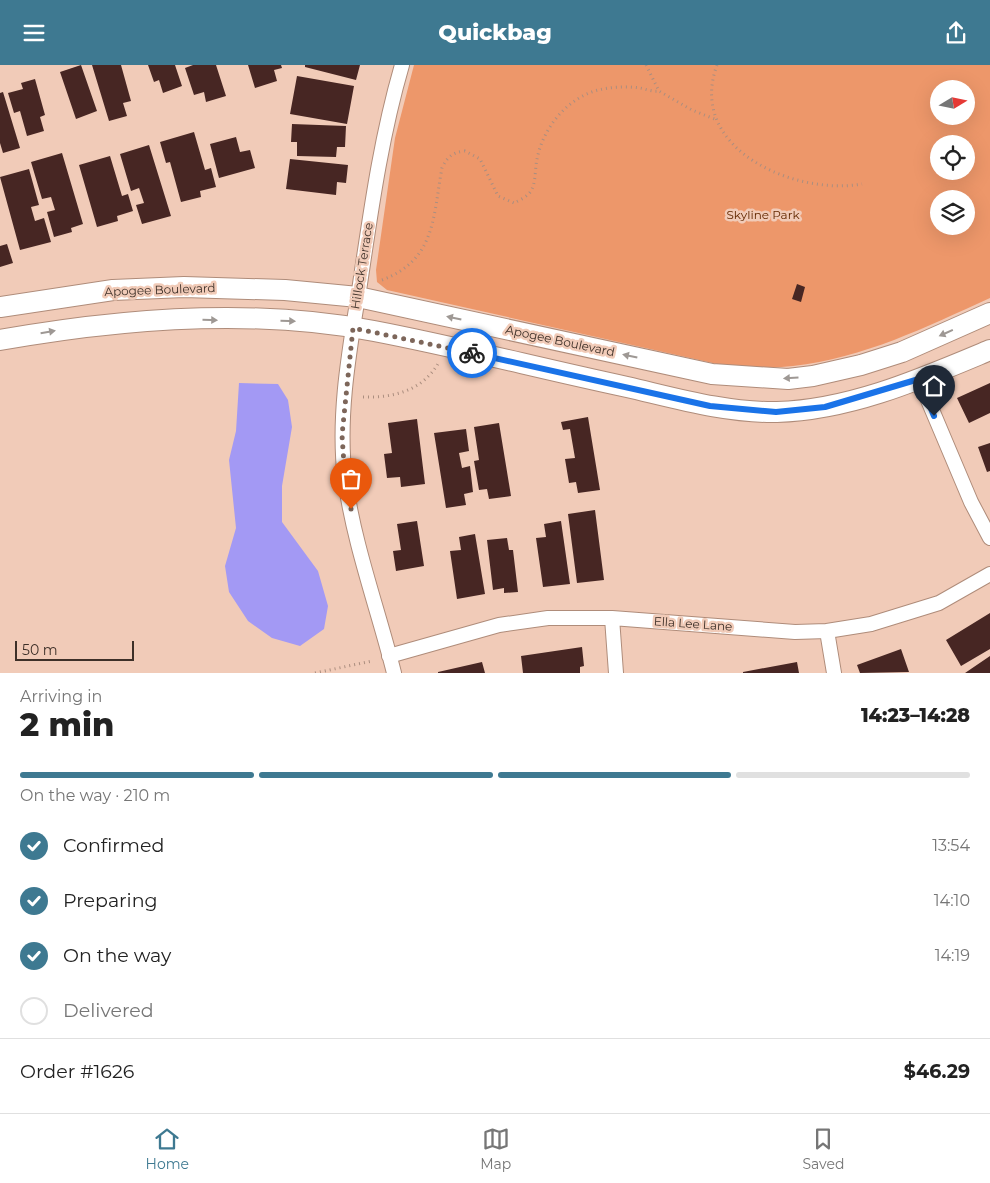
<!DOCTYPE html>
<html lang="en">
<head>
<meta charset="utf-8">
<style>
  :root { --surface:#fff; --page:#f6f6f6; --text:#222; --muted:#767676; --line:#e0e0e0; --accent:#3e7991 }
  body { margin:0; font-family:Montserrat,sans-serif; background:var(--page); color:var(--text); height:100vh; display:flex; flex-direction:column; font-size:19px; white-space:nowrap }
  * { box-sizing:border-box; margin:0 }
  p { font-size:16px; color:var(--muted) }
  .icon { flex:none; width:28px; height:28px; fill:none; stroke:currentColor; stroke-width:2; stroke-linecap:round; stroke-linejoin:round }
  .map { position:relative; height:608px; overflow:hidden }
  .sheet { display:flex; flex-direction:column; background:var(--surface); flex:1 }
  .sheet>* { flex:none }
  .needle { width:32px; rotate:80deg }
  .tools { position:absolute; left:930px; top:15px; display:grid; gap:10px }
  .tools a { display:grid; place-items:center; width:45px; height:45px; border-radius:50%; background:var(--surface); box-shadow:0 5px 20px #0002; font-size:25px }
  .scale { position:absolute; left:15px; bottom:12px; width:119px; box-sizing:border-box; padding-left:5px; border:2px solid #3e3028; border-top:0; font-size:14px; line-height:18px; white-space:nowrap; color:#3e3028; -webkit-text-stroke:4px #f1cbb8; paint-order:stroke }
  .pin { position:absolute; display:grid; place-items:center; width:42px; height:42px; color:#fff; margin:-51px -21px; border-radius:50% 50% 50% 0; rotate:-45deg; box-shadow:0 0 5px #0007 }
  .pin .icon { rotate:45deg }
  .courier { position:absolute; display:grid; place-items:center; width:50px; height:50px; margin:-25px; border:4px solid #1a73e8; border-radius:50%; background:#fff; color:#222; box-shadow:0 1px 6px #0007 }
  .summary em { font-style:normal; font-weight:800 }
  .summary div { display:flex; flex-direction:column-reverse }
  .summary { display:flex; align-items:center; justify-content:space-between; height:85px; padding:0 20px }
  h1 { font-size:32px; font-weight:800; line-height:38px }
  .bar { display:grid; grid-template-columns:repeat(4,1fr); gap:8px 5px; align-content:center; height:60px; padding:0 20px }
  .bar i { height:6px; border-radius:4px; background:var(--line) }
  .bar .current { background:var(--accent) }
  .bar p { grid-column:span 4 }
  .line { display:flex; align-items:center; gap:12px; padding:0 20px; border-top:1px solid var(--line) }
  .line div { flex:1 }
  ol { padding:0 20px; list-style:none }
  li { display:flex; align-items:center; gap:15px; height:55px }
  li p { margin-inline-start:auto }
  li .icon { padding:5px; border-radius:50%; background:var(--accent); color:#fff; stroke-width:4 }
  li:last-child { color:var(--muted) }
  li i { width:28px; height:28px; border:2px solid var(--line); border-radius:50% }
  header { display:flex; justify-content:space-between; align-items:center; height:65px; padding:0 20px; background:var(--accent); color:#fff; font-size:22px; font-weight:800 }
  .dock { display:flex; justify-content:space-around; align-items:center; height:70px; border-top:1px solid var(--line); background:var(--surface); font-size:14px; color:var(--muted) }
  .dock a { display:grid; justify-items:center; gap:2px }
  .dock .current { color:var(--accent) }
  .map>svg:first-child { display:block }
</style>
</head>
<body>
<header><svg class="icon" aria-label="menu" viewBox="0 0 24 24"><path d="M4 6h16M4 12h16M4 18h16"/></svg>Quickbag<svg class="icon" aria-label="share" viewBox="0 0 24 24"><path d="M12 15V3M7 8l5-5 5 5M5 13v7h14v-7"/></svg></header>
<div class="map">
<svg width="990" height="608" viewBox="0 0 990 608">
  <rect width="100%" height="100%" fill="#f1cbb8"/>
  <path fill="#ed976a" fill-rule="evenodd" d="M414,0h576v233c-64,29 -126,60 -197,68 -25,3 -51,0 -76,-2l-330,-74 -10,-8 -1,-12 19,-132zM939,24h27v27h-27zM939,79h27v27h-27zM939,134h27v27h-27z"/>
  <path fill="#a399f4" d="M239,318l39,1 10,16 4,27 -10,59v36l36,49 10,35 -4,23 -24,17 -28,-8 -24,-17 -19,-29 -4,-26 11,-38 -7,-68 7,-29z"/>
  <path fill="#472623" d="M81,0l16,46 -21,8 -16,-47z
    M92,0h29l10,36 -8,2 4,13 -18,5z
    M148,0h27l7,21 -19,7 -4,-13 -5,2z
    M193,0h23l10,31 -20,6 -2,-10 -10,3 -9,-27z
    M248,0h33l1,3 -8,2 3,11 -22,7z
    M305,0h55l-4,15 -51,-13z
    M297,11l57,10 -7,38 -57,-10z
    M35,14l10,36 -5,2 4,14 -17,5 -7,-25 -6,2 -6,-20 15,-4 -2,-6z
    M3,27l17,56 -17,5 -3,-10v-50z
    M292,59l54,2 -1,21h-8l-1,10 -39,-1v-14h-6z
    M194,67l11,38 6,-2 5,19 -16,4 1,6 -20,5 -11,-40 -4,1 -6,-21z
    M236,72l4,15 10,-2 5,18 -36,10 -9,-34z
    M149,80l22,71 -29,8 -6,-19 8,-2 -5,-15 -8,3 -11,-37z
    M62,88l21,71 -12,4 1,4 -18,5 -7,-25 8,-2 -4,-13 -9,2 -11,-37z
    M110,91l12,40 6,-2 5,17 -16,5 1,5 -21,6 -18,-62z
    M290,94l58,6 -2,18 -9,-1 -1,13 -50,-6z
    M29,104l10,36 -8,2 4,14 9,-3 7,24 -31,8 -20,-73z
    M7,179l6,19 -13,4v-21z
    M797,219l8,3 -4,15 -9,-3z
    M990,318v30l-21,10 -12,-25z
    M588,352l12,73 -22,3 -2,-11 -7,1 -4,-24 10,-1 -5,-29 -7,1 -2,-8z
    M417,354l8,65 -24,3 -1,-10 -13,1 -3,-24 8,-1 -4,-30z
    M499,358l12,73 -22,3 -2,-10 -8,1 -5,-29 5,-1 -5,-33z
    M466,364l3,22 -10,2 3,15 8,-2 3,26 -9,2 2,11 -20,3 -12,-75z
    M990,378v28l-3,1 -9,-25z
    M595,445l9,70 -27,3 -9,-69z
    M417,456l7,45 -28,5 -3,-20 8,-1 -4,-26z
    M561,456l9,63 -27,3 -7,-49 10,-1 -2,-13z
    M475,469l10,60 -28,5 -7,-48 11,-1 -2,-13z
    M507,473l2,12h4l5,42 -14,1v-5l-11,2 -6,-50z
    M990,548v36l-29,17 -15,-26z
    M582,582l2,19 -4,1v6h-57l-2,-17z
    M901,584l8,23 -49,1 -3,-8z
    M990,591v17h-25z
    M482,597l3,11h-47v-1z
    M797,597l2,11h-56v-1z"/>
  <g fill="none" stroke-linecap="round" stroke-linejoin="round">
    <g stroke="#af8c7a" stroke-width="16">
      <path id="street" d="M919,314l52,123 19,36
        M612,553l4,55
        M827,566l7,42
        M389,591l110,-31 49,-7h64l183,14 32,-1 44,-7 68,-21 51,-29
        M394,608c-16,-64 -40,-128 -49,-194 -8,-64 5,-132 15,-195 11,-74 21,-147 42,-219"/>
    </g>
    <g stroke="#af8c7a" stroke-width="22">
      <path id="secondary" d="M0,242l113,-17 71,-3 101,3 73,7 354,77 76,5 25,-3 48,-11 41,-13 88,-39
        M0,275c118,-21 255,-32 374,-9 84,16 168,38 253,56 48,11 99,26 150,25 74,-2 146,-34 213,-62"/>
    </g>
    <path stroke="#ab8e7f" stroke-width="3" stroke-dasharray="1 4" stroke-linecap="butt" d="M646,0l13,26 33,19 25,10
      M717,0c-31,84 78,131 145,119
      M382,215c54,-20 51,-64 60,-112 5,-11 11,-16 23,-17l15,8 18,37 16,7c6,-3 15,-7 18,-14 4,-9 3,-21 5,-30 6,-31 30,-61 61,-69 13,-3 28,-4 42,-2 6,1 12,4 19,3
      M363,332c30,1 60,-6 76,-35
      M315,608l57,-12"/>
    <use href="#street" stroke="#fff" stroke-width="14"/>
    <use href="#secondary" stroke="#fff" stroke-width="20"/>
  </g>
  <defs><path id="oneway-solid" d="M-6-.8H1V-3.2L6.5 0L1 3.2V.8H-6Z" transform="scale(1.25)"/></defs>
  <g fill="#9e9894">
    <use href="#oneway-solid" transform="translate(454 253) rotate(-168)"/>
    <use href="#oneway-solid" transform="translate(210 255) rotate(1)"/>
    <use href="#oneway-solid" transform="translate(288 256) rotate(1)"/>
    <use href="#oneway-solid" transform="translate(48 267) rotate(-10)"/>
    <use href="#oneway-solid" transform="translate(946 268) rotate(156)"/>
    <use href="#oneway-solid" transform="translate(630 291) rotate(-168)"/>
    <use href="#oneway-solid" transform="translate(791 313) rotate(177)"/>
  </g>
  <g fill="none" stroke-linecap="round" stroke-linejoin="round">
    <path stroke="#7d665a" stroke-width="5" stroke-dasharray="0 9" d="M351,444l-6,-30 -3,-44 11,-107 119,25"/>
    <path stroke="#1a73e8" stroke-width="6" d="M472,288l238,53 66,6 49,-5 94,-28 15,37"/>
  </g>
  <g text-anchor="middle" stroke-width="5" stroke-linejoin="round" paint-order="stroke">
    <g font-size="12" fill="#622801" stroke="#f1cbb8">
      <text x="763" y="154">Skyline Park</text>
    </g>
    <g font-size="12" fill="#3e3028" stroke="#f1cbb8">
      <text transform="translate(362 201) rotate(-81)" y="4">Hillock Terrace</text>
      <text transform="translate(160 225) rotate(-2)" y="4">Apogee Boulevard</text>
      <text transform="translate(560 276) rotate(12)" y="4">Apogee Boulevard</text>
      <text transform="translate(693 559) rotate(4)" y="4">Ella Lee Lane</text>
    </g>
  </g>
</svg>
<div class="tools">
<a><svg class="needle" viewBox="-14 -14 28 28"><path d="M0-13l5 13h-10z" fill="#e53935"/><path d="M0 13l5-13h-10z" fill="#767676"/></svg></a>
<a><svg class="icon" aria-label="locate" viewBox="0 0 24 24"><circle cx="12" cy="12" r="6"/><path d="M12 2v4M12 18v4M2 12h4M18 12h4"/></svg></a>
<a><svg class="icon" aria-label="layers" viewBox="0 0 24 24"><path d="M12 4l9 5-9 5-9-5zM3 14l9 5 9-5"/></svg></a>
</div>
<div class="scale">50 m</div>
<div class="pin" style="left:351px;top:444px;background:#ea580c"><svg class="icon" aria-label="bag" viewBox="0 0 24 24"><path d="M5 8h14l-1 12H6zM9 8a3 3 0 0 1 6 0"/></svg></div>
<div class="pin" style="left:934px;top:351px;background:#1f2937"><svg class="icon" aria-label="home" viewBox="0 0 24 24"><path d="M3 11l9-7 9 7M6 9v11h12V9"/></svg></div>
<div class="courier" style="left:472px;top:288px"><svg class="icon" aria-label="bike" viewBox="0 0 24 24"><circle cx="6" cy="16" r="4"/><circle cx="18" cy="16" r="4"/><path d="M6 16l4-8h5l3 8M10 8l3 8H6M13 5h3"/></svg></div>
</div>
<section class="sheet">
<div class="summary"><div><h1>2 min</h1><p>Arriving in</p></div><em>14:23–14:28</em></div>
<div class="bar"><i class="current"></i><i class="current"></i><i class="current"></i><i></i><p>On the way · 210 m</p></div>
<ol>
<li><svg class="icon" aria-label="check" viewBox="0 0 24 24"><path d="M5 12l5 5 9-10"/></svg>Confirmed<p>13:54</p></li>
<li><svg class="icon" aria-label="check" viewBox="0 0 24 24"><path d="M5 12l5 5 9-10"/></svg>Preparing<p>14:10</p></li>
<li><svg class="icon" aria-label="check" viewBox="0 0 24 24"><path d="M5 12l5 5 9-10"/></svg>On the way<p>14:19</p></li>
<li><i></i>Delivered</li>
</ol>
<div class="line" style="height:65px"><div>Order #1626</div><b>$46.29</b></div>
</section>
<nav class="dock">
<a class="current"><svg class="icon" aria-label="home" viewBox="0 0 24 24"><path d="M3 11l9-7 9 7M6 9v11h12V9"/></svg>Home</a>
<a><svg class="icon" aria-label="map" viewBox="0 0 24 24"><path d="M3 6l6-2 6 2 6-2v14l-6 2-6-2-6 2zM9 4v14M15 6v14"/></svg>Map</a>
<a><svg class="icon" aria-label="saved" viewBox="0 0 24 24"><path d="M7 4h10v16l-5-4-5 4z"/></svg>Saved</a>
</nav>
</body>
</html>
